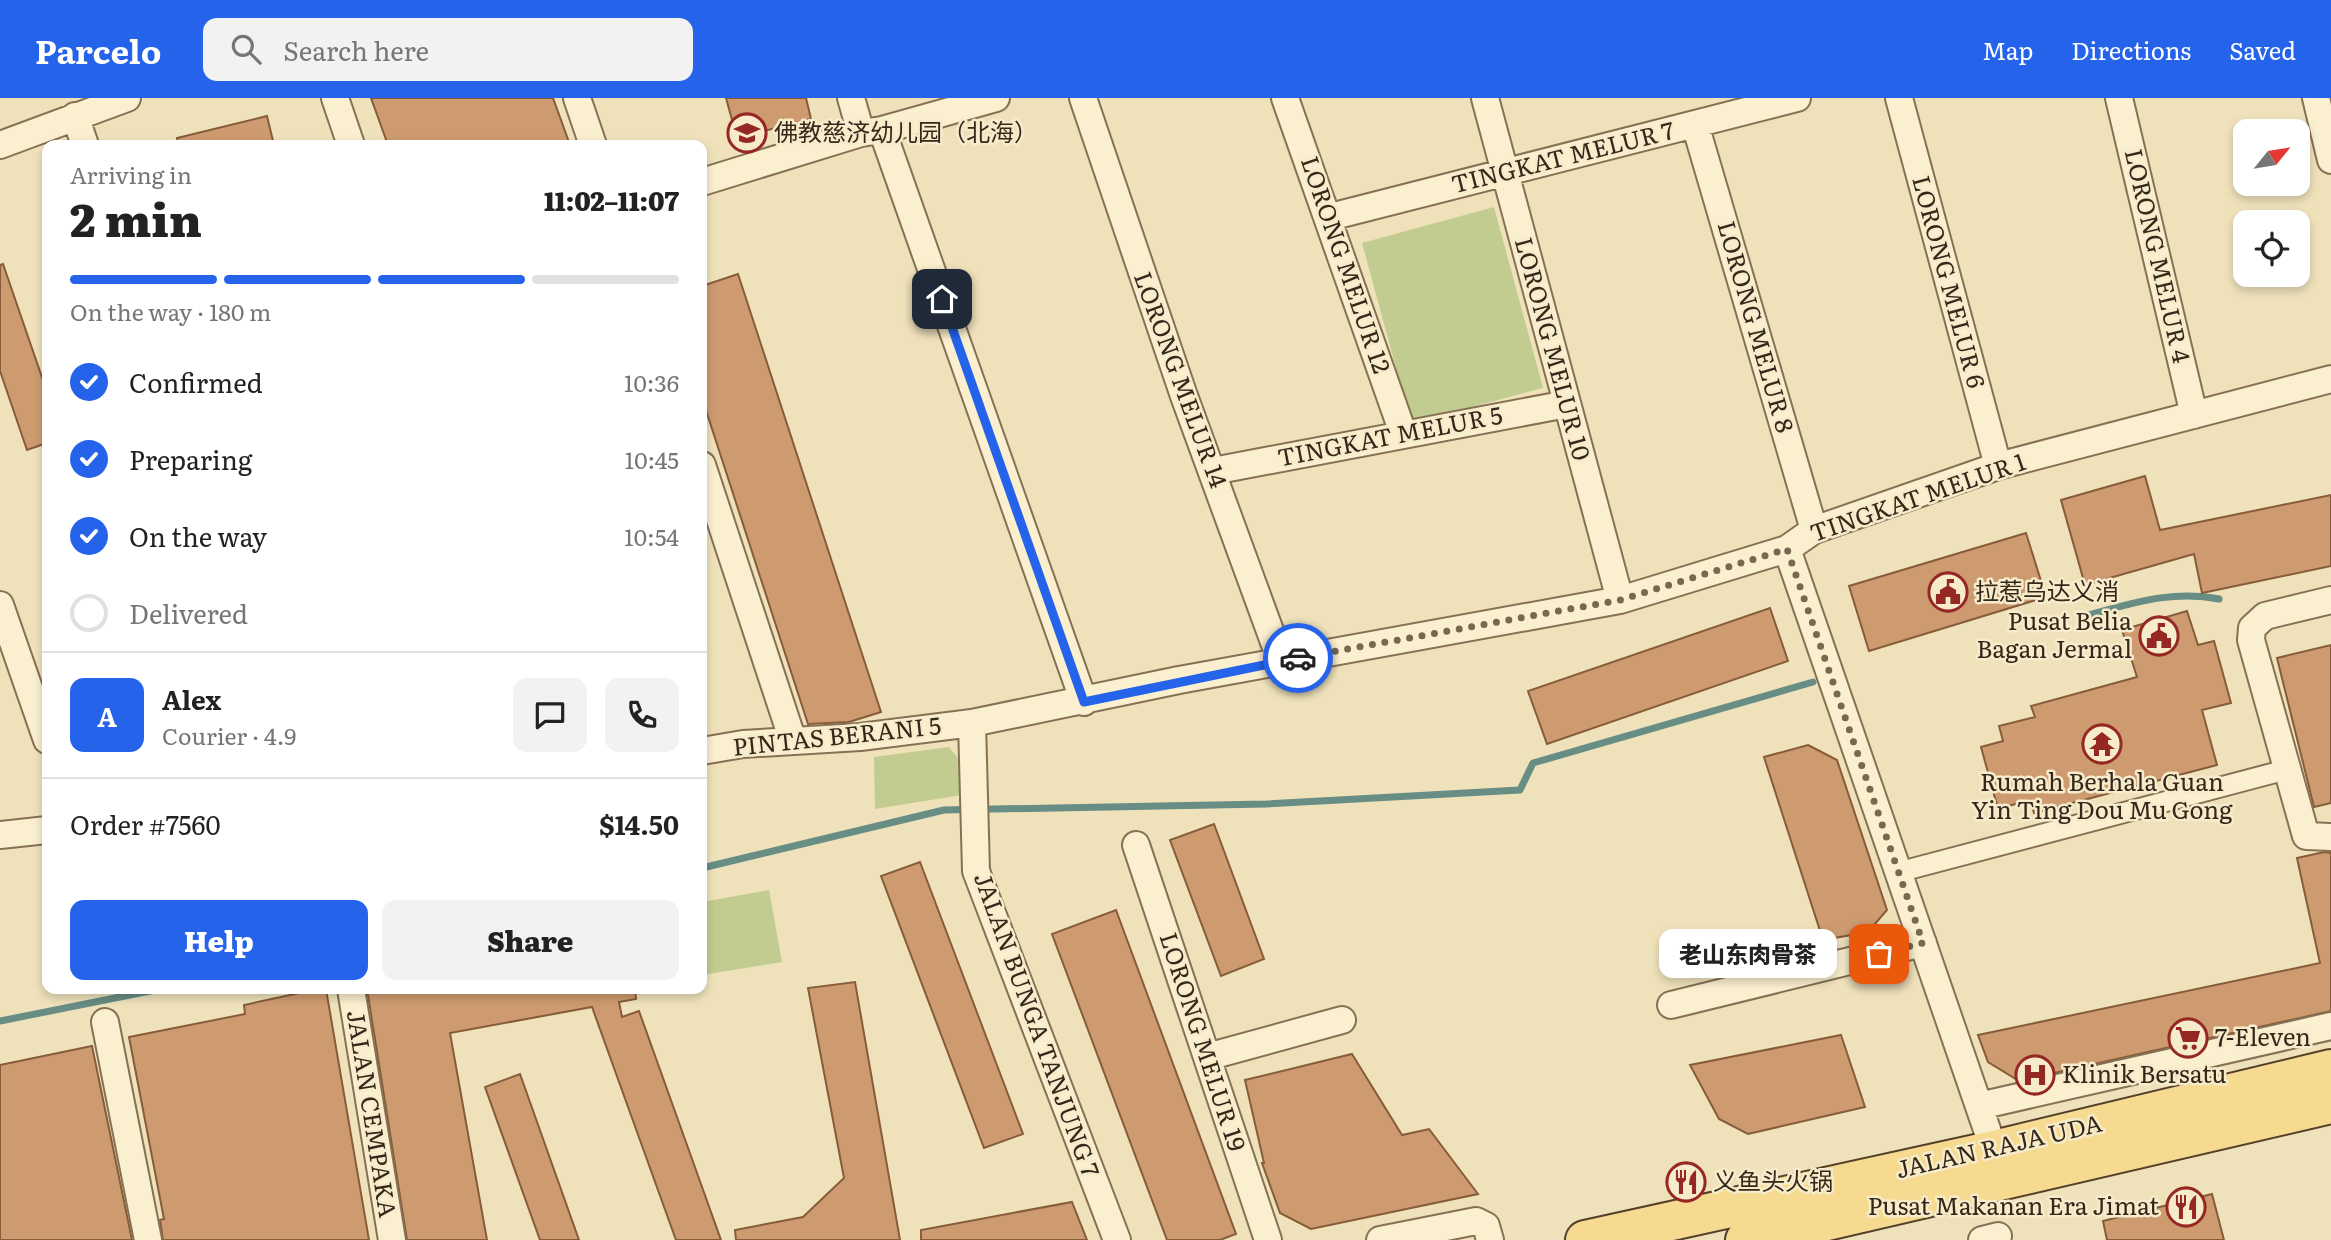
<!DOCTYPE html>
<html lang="en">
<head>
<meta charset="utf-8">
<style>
  :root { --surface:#fff; --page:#f2f2f2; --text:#222; --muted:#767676; --line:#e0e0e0; --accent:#2563eb }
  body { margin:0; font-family:Literata,"Noto Sans SC",serif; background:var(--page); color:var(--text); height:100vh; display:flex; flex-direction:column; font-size:26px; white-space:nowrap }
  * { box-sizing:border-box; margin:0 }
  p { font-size:23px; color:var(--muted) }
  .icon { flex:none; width:38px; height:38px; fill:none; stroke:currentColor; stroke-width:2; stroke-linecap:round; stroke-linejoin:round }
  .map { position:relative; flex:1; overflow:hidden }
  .panel { position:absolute; left:42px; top:42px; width:665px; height:854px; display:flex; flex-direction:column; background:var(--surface); border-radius:14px; box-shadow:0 4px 10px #0003 }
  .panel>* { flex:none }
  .needle { width:46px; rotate:60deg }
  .controls { position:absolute; left:2233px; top:21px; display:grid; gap:14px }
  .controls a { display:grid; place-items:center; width:77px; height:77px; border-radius:14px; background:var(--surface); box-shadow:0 4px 10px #0003; font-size:35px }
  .pin { position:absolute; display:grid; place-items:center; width:60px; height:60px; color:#fff; margin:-30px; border-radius:14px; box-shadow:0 4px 10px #0006 }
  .courier { position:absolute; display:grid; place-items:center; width:70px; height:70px; margin:-35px; border:5px solid #2563eb; border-radius:50%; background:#fff; color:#222; box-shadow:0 2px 9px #0007 }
  .bubble { position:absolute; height:49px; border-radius:14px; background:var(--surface); box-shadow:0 4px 10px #0003; font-size:23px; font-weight:800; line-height:49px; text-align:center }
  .head em { font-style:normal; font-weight:800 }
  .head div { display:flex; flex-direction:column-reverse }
  .head { display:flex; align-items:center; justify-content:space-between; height:119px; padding:0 28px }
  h1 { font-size:46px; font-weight:800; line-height:52px }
  .bar { display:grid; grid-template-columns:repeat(4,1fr); gap:10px 7px; align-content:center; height:84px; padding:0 28px }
  .bar i { height:9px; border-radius:5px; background:var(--line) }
  .bar .active { background:var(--accent) }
  .bar p { grid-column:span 4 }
  .line { display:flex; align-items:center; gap:18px; padding:0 28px; border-top:2px solid var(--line) }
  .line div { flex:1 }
  .round { display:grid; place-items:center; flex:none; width:74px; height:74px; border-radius:14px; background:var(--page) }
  ol { padding:0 28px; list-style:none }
  li { display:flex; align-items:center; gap:21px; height:77px }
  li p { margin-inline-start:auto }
  li .icon { padding:7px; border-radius:50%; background:var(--accent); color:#fff; stroke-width:4 }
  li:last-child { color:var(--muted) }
  li i { width:38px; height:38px; border:4px solid var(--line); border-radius:50% }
  .action { display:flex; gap:14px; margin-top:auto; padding:14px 28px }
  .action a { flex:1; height:80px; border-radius:14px; background:var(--accent); color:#fff; font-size:28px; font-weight:800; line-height:80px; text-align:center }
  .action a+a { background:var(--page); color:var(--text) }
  header { display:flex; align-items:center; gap:42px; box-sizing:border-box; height:98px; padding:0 35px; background:var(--accent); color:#fff }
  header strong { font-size:33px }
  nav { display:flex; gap:38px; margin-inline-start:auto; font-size:24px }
  .search { width:490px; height:63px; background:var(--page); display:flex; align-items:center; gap:18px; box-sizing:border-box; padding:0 24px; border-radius:14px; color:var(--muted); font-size:26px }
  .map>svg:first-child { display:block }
</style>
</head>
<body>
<header>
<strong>Parcelo</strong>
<div class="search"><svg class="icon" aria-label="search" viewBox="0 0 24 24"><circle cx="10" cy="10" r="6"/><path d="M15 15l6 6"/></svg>Search here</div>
<nav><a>Map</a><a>Directions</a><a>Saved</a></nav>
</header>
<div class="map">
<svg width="2331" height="1142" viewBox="0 0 2331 1142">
  <rect width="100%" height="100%" fill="#efe2bb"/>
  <path fill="#c2cc90" d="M1494,109l49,181 -132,35 -49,-180z
    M949,649l9,11 4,37 -87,14 -1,-52z
    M769,792l13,72 -80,13v-73z"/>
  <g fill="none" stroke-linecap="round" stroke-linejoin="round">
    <path stroke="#678d85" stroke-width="7" d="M2080,519c48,-12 90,-28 139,-18
      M702,770l242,-58 322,-6 254,-14 13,-27 280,-81
      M0,923l160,-32"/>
  </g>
  <path fill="#ce9b70" stroke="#865c3a" stroke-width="2" d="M371,0h182l17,47h-182z
    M726,0h80l5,21 -74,19z
    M267,18l7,29h-96l-1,-7z
    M3,166l44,128v51l-20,7 -27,-79v-106z
    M738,176l143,438 -32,10 -41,2 -106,-326v-112z
    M2145,378l15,54 171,-35v71l-129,27 -8,-39 -109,31 -24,-85z
    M2026,435l20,64 -177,54 -20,-65z
    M1770,510l18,53 -241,83 -19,-53z
    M2187,513l11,34 16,-4 17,62 -29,7 15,55 -183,48 -4,-13 -32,9 -17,-62 22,-6 -4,-15 36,-9 -4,-11 106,-29 -15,-47z
    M2331,547v158l-17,4 -37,-149z
    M1808,647l29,15 50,150 -19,22 -45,8 -59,-183z
    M1214,726l50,135 -43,17 -51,-136z
    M2324,754l7,1v158l-312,70 -31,-19 -10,-27 342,-72 -23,-105z
    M920,764l103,272 -39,14 -103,-272z
    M1116,812l120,324 -16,6h-53l-115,-306z
    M855,884l45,258h-164l-1,-10 68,-13 41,-39 -36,-190z
    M318,891h8l43,251h-206l-3,-20 4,-1 -35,-182 116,-23 -1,-9z
    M367,891h268l1,10 -17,3 3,15 17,-6 82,229h-45l-84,-233 -142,26 37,207h-80z
    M1841,937l24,72 -117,27 -29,-15 -29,-54z
    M92,948l40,194h-132v-175z
    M1352,956l50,81 27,-6 49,65 -167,35 -31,-16 -18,-50h2l-19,-83z
    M520,976l59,166h-39l-55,-153z
    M2212,1096l12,46h-117l-4,-19z
    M1072,1104l15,38h-166v-10z"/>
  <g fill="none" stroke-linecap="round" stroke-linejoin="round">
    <g stroke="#867155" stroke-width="23">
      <path id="pedestrian" d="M1899,774l386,-102"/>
    </g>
    <g stroke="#867155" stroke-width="30">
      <path id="minor" d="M335,0l16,47
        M577,0l16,47
        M851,0l10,35
        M1083,0l101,298 97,265
        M1285,0l118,335
        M1485,0l135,502
        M1899,0l99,368
        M2119,0l75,317
        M2316,0l15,62
        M75,18l10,29
        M1695,26l119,406
        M882,32l202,572
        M0,47l127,-47
        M702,84l159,-49 21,-3 114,-32
        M1330,119l467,-119
        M702,367l91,276
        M1213,373l354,-67
        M1787,451l207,601
        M2331,502l-66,16 -13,12 -1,12 55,196 25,1
        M0,507l47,135
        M972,625l4,148 141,369
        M702,653l41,-7 117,-7 112,-14 207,-43 441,-80 167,-51 27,-19 184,-64 333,-87
        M0,737l47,-5
        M1136,747l132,395
        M351,891l41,251
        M1671,907l252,-62
        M105,924l43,218
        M1207,959l135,-37
        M1979,1008l352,-80
        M1380,1142l96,-19 10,5 4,14
        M1982,1142l16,-4"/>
    </g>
    <g stroke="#533f2a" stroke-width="42">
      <path id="primary" d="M1585,1142l409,-90 337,-81
        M1745,1142l586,-136"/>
    </g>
    <use href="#pedestrian" stroke="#faefce" stroke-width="19"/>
    <use href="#minor" stroke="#faefce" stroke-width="26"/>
    <use href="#primary" stroke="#f5da90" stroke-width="38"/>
  </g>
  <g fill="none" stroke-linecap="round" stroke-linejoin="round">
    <path stroke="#766952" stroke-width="7" stroke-dasharray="0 12.6" d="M1298,560l322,-58 167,-51 136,394 -44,11"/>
    <path stroke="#2563eb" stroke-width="9" d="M942,201l142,403 214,-44"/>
  </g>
  <defs>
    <g id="school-ring" transform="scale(2.0125)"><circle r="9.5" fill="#f6ebcb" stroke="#962823" stroke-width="1.5"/><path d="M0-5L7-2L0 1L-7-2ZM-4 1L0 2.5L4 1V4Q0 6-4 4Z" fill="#962823"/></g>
    <g id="civic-ring" transform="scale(2.0125)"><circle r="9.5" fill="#f6ebcb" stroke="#962823" stroke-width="1.5"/><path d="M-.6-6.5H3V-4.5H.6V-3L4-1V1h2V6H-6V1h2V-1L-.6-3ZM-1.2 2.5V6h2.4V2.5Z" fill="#962823"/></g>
    <g id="temple-ring" transform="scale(2.0125)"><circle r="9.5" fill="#f6ebcb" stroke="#962823" stroke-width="1.5"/><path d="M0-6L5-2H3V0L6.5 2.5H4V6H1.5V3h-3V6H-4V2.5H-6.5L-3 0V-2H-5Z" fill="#962823"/></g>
    <g id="supermarket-ring" transform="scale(2.0125)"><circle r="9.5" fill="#f6ebcb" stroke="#962823" stroke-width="1.5"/><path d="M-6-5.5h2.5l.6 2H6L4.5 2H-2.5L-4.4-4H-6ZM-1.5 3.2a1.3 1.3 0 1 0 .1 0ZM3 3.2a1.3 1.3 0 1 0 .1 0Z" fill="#962823"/></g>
    <g id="hospital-ring" transform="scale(2.0125)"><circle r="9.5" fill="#f6ebcb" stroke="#962823" stroke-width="1.5"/><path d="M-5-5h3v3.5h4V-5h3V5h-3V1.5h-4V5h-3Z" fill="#962823"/></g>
    <g id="restaurant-ring" transform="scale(2.0125)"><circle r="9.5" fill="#f6ebcb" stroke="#962823" stroke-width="1.5"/><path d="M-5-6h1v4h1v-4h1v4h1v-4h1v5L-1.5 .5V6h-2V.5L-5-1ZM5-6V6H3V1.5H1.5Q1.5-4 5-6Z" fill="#962823"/></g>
  </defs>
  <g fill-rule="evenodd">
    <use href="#school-ring" x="747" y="35"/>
    <use href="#civic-ring" x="1948" y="494"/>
    <use href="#civic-ring" x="2159" y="538"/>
    <use href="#temple-ring" x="2102" y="646"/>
    <use href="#supermarket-ring" x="2188" y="940"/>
    <use href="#hospital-ring" x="2035" y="977"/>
    <use href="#restaurant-ring" x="1686" y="1084"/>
    <use href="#restaurant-ring" x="2186" y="1109"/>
  </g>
  <g text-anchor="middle" stroke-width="5" stroke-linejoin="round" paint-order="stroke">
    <g font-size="24" fill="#35281a" stroke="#f6ebcb" text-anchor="start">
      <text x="774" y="43">佛教慈济幼儿园（北海）</text>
      <text x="1975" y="502">拉惹乌达义消</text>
      <text x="2132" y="532" text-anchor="end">Pusat Belia<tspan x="2132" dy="28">Bagan Jermal</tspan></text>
      <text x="2102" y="693" text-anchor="middle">Rumah Berhala Guan<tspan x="2102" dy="28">Yin Ting Dou Mu Gong</tspan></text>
      <text x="2215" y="948">7-Eleven</text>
      <text x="2062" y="985">Klinik Bersatu</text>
      <text x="1713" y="1092">义鱼头火锅</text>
      <text x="2159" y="1117" text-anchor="end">Pusat Makanan Era Jimat</text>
    </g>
    <g font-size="24" fill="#35281a" stroke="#f6ebcb">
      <text transform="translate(1563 60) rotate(-14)" y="8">TINGKAT MELUR 7</text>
      <text transform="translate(2157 158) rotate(77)" y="8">LORONG MELUR 4</text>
      <text transform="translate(1345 167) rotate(71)" y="8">LORONG MELUR 12</text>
      <text transform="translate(1948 184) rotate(75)" y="8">LORONG MELUR 6</text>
      <text transform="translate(1755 229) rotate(74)" y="8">LORONG MELUR 8</text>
      <text transform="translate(1552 251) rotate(75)" y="8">LORONG MELUR 10</text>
      <text transform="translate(1180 282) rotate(70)" y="8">LORONG MELUR 14</text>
      <text transform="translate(1390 339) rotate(-11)" y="8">TINGKAT MELUR 5</text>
      <text transform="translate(1918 400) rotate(-19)" y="8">TINGKAT MELUR 1</text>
      <text transform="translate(837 639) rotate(-6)" y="8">PINTAS BERANI 5</text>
      <text transform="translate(1036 927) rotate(70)" y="8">JALAN BUNGA TANJUNG 7</text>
      <text transform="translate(1202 944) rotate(72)" y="8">LORONG MELUR 19</text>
      <text transform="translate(371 1016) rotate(81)" y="8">JALAN CEMPAKA</text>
      <text transform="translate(1999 1049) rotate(-13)" y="8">JALAN RAJA UDA</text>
    </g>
  </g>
</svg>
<div class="controls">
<a><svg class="needle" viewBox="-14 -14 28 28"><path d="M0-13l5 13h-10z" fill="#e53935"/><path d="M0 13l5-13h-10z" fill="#767676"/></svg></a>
<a><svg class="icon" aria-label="locate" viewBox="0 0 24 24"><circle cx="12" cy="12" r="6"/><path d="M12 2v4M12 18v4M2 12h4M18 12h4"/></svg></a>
</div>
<div class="pin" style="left:1879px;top:856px;background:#ea580c"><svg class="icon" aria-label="bag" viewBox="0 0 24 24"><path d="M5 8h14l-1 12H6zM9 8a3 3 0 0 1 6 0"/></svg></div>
<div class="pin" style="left:942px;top:201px;background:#1f2937"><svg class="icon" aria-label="home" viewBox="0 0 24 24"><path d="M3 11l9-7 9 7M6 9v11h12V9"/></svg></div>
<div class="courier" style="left:1298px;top:560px"><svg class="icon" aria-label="car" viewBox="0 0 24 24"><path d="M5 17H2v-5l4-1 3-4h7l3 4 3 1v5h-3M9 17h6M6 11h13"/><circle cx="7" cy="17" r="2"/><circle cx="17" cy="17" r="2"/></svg></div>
<div class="bubble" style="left:1659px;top:831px;width:178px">老山东肉骨茶</div>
<section class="panel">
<div class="head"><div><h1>2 min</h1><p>Arriving in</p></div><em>11:02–11:07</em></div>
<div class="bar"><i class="active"></i><i class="active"></i><i class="active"></i><i></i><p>On the way · 180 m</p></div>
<ol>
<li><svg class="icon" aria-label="check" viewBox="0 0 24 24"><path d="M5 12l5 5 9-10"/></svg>Confirmed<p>10:36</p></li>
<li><svg class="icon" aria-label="check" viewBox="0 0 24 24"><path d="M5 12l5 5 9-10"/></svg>Preparing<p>10:45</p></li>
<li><svg class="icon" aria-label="check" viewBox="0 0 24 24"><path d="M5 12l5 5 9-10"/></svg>On the way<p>10:54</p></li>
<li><i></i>Delivered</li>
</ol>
<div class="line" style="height:126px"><b class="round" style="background:var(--accent);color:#fff">A</b><div><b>Alex</b><p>Courier · 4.9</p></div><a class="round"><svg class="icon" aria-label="chat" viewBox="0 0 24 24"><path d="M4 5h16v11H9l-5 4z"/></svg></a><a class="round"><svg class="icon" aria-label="phone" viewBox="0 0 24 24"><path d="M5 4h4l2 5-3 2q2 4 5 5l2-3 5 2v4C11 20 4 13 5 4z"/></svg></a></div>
<div class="line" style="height:91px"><div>Order #7560</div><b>$14.50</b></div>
<div class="action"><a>Help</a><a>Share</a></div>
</section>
</div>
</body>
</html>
